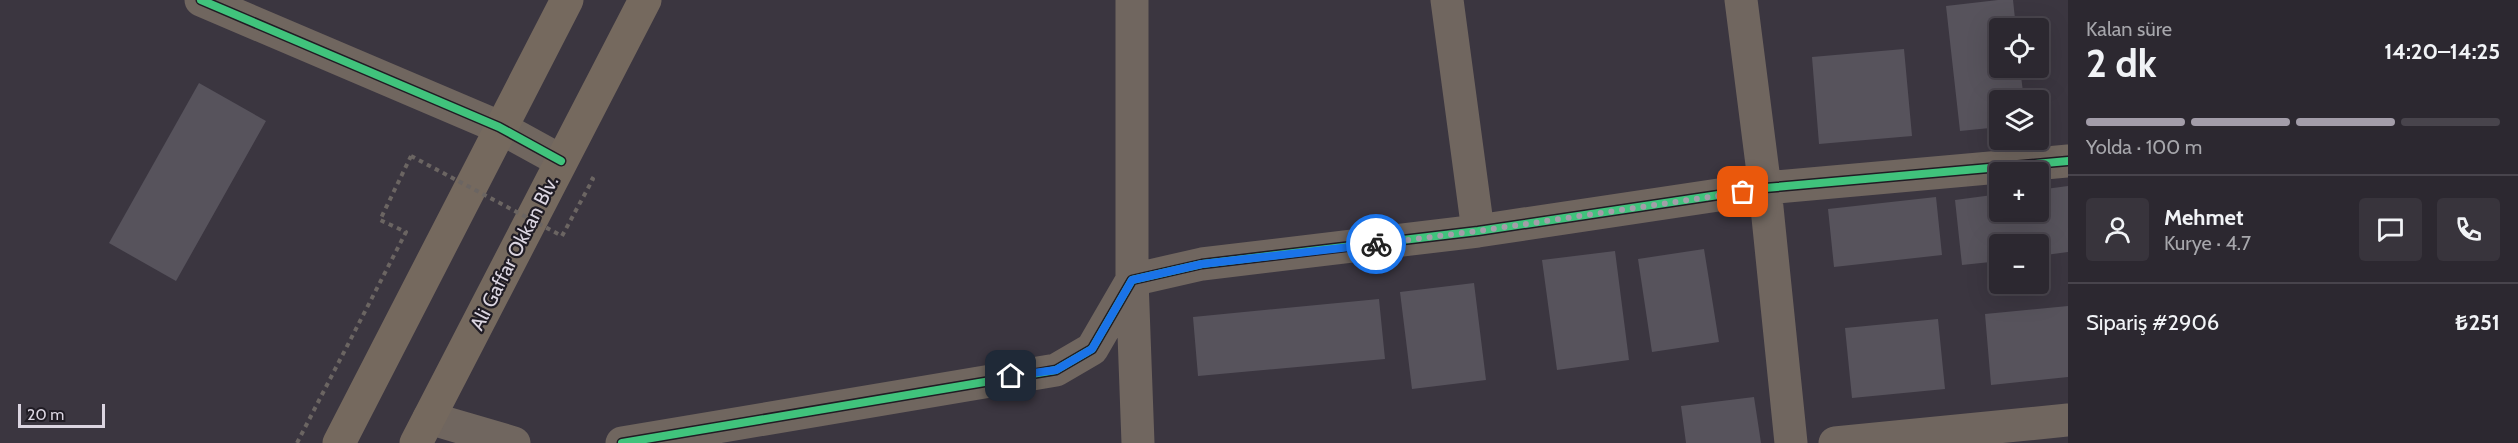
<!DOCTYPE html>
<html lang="tr">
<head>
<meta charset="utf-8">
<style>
  :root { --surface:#2c2830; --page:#38343c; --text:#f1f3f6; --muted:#a6a6ab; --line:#48444c; --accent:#a39da9 }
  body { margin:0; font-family:Cabin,sans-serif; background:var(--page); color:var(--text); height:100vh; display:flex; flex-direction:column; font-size:22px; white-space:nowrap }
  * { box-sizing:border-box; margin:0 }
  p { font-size:20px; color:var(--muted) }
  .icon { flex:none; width:33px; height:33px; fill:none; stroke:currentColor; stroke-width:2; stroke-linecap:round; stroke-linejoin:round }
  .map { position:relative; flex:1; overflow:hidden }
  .side { display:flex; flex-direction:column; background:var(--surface); width:450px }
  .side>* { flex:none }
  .fabs { position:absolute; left:1989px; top:18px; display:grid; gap:12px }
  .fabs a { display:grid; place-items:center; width:60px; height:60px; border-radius:6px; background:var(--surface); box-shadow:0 6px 24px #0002,0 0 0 2px var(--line); font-size:30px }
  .scale { position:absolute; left:18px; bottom:15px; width:87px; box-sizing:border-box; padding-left:6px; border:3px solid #dbd5e1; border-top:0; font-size:16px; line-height:21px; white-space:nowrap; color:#dbd5e1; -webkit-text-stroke:4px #201c24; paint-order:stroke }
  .pin { position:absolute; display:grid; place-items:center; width:51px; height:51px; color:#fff; margin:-26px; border-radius:12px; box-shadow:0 3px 9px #0006 }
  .courier { position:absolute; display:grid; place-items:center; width:60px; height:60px; margin:-30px; border:4px solid #1a73e8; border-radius:50%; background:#fff; color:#222; box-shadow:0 2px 8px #0007 }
  .head em { font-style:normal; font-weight:700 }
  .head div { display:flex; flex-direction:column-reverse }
  .head { display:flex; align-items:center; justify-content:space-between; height:102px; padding:0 18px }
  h1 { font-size:39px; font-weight:700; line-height:45px }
  .bar { display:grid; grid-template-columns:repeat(4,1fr); gap:9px 6px; align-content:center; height:72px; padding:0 18px }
  .bar i { height:8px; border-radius:4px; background:var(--line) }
  .bar .selected { background:var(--accent) }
  .bar p { grid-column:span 4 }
  .line { display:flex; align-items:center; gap:15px; padding:0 18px; border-top:2px solid var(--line) }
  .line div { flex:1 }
  .round { display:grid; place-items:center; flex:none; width:63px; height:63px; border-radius:6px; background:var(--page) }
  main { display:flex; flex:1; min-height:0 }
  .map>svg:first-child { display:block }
</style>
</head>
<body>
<main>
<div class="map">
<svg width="2068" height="443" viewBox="0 0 2068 443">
  <rect width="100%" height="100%" fill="#3b3640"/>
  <path fill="#57535c" d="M1998,0h15l3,28h-16v40h20l4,32h-24v27l-40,4 -14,-125z
    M1904,49l8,87 -93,8 -7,-87z
    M199,83l67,38 -90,160 -67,-38z
    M2068,186v66l-30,4v-12h-38v17l-38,4 -7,-65 45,-6v18h38v-22z
    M1936,197l6,58 -108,12 -6,-58z
    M1704,249l15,93 -67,10 -14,-93z
    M1615,251l14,109 -72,10 -15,-110z
    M1474,283l12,97 -74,9 -12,-97z
    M1379,299l6,60 -187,17 -5,-59z
    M2068,306v71l-77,8 -6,-71z
    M1938,319l7,70 -93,9 -7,-70z
    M1754,397l7,46h-75l-5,-37z"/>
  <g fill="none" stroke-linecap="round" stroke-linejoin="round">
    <path stroke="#6b6562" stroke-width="4" stroke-dasharray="4.5 4.5" stroke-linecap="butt" d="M562,236l31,-57 -5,-3
      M297,443l109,-211 -26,-12 31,-64"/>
    <path stroke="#70665f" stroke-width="33" d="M201,0l298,127 62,34
      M1132,0v280l6,163
      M1447,0l31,231
      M1741,0l24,188 26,255
      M429,418l85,25
      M622,443l434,-73 36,-21 40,-69 70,-16 276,-33 287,-43 303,-27
      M1835,443l233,-23"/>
    <path stroke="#75695e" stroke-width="33" d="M339,443l228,-443
      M416,443l229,-443"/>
    <path stroke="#6b6562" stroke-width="4" stroke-dasharray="4.5 4.5" stroke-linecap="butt" d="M411,156l151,80"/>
    <g stroke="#201c24" stroke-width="11">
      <path id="cycleway" d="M201,0l298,127 62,34
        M622,443l434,-73 36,-21 40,-69 70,-16 276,-33 287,-43 303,-27"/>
    </g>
    <use href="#cycleway" stroke="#40c37c" stroke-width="8"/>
  </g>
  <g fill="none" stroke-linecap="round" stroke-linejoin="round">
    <path stroke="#a39da9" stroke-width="6" stroke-dasharray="0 10.8" d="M1376,244l102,-13 265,-39"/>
    <path stroke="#1a73e8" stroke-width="8" d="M1011,376l45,-6 36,-21 40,-69 70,-16 174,-20"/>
  </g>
  <g text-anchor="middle" stroke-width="4.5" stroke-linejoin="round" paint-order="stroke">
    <g font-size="20" fill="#dbd5e1" stroke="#201c24">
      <text transform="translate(514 253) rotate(-63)" y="7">Ali Gaffar Okkan Blv.</text>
    </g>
  </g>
</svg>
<div class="fabs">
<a><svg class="icon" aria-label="locate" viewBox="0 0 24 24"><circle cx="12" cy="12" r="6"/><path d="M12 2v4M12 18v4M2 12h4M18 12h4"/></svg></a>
<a><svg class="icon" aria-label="layers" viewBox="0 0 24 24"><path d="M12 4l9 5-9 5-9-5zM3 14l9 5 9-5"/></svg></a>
<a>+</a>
<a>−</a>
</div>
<div class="scale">20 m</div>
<div class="pin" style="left:1743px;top:192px;background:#ea580c"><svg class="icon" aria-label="bag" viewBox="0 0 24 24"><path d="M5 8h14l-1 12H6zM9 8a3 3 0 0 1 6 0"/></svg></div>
<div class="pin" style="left:1011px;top:376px;background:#1f2937"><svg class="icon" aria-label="home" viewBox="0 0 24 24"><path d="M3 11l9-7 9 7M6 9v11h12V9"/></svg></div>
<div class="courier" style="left:1376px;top:244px"><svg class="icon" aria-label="bike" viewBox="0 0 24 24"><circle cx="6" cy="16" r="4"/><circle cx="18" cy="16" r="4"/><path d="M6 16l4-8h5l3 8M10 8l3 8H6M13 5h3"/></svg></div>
</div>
<section class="side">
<div class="head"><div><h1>2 dk</h1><p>Kalan süre</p></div><em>14:20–14:25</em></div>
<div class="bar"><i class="selected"></i><i class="selected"></i><i class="selected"></i><i></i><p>Yolda · 100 m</p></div>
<div class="line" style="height:108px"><a class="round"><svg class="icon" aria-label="person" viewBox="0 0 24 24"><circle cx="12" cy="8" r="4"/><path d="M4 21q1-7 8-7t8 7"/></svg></a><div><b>Mehmet</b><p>Kurye · 4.7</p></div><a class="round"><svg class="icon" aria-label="chat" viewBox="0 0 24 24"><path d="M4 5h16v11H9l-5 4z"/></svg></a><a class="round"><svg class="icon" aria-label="phone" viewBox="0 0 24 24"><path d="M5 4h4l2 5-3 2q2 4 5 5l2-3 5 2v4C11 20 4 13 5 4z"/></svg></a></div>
<div class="line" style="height:78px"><div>Sipariş #2906</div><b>₺251</b></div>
</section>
</main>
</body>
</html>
